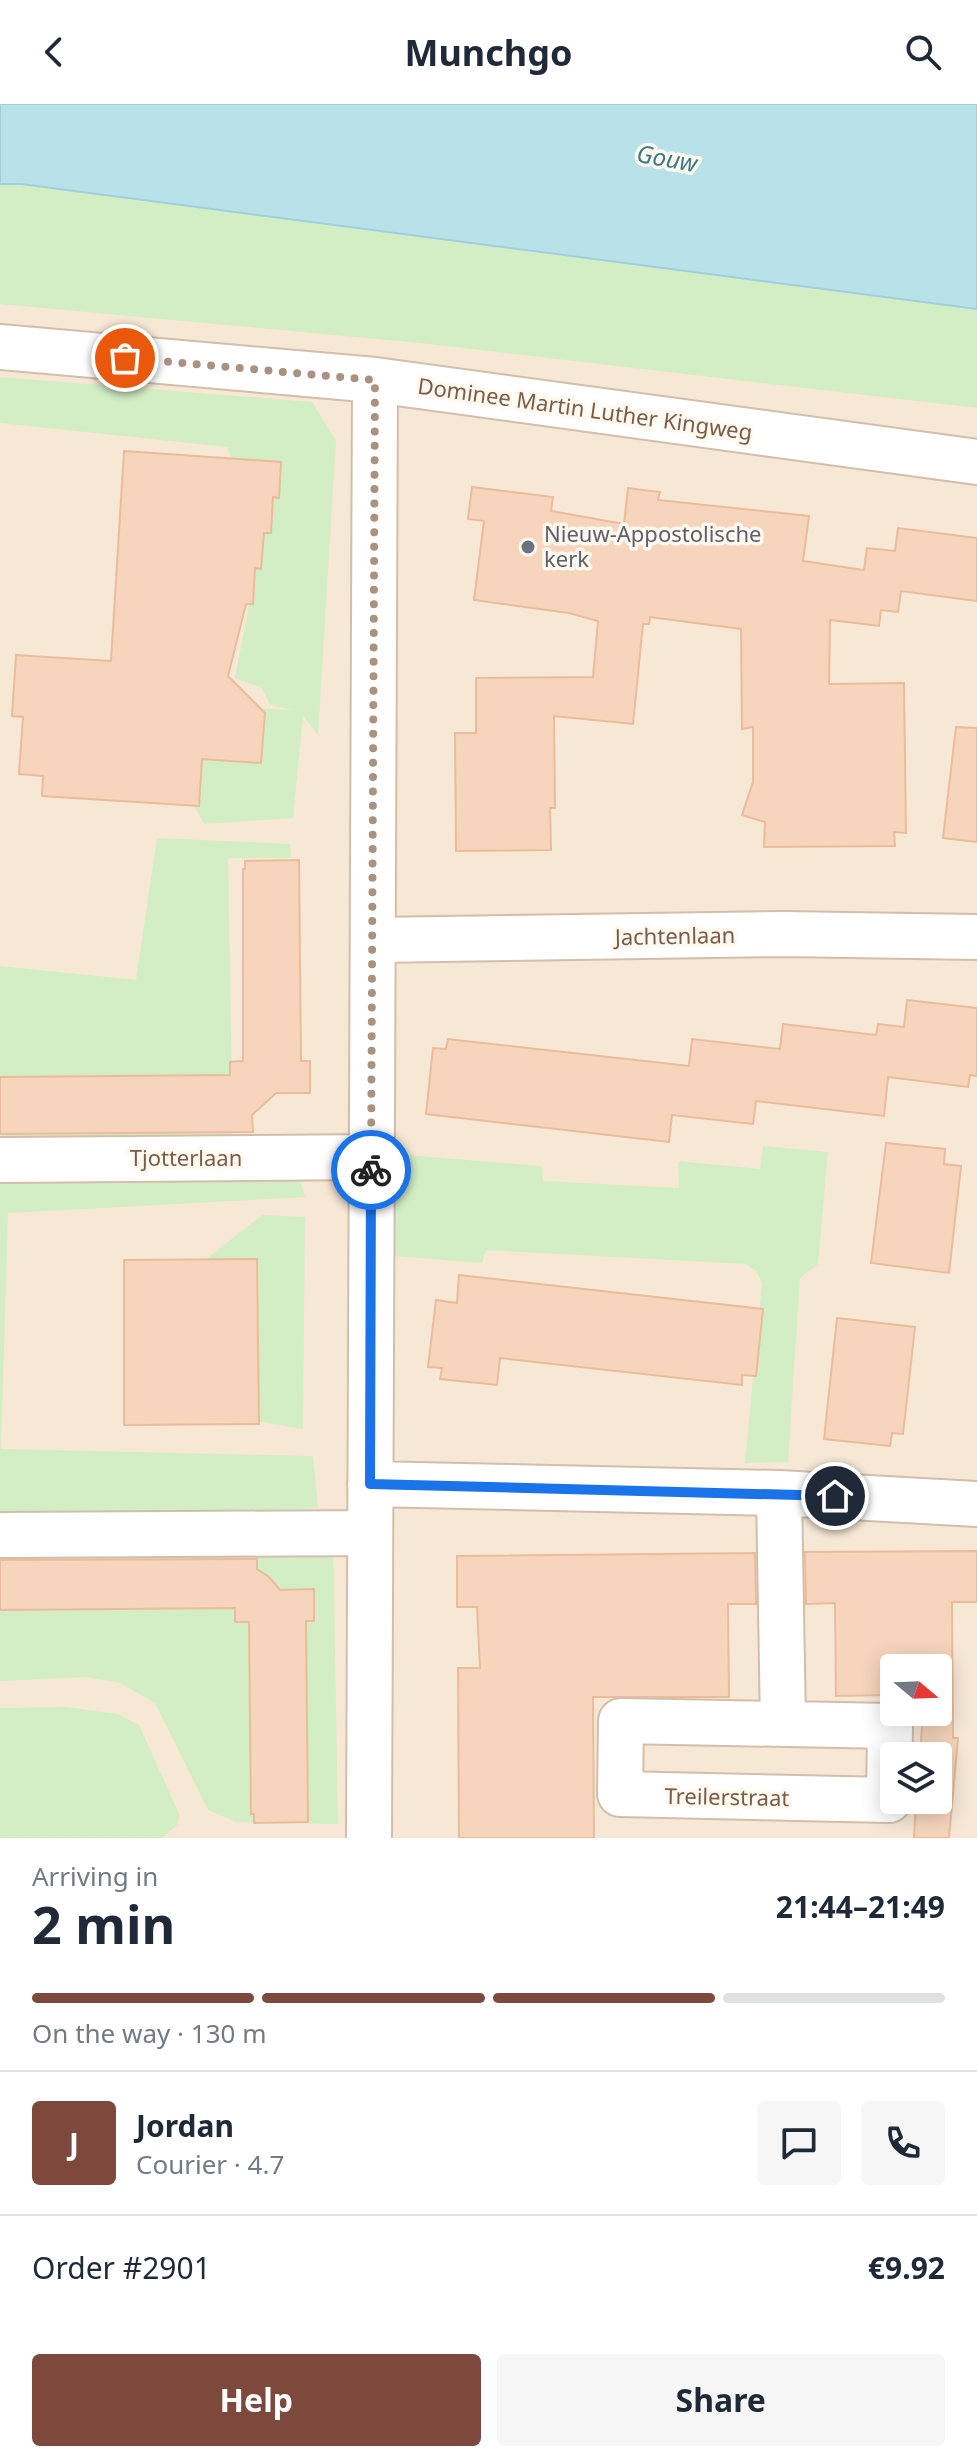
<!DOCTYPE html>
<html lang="en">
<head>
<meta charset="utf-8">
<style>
  :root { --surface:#fff; --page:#f6f6f7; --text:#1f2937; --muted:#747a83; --line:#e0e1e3; --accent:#7d493c }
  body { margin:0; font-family:"Noto Sans",sans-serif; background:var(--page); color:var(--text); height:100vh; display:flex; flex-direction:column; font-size:30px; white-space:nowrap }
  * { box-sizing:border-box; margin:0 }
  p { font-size:26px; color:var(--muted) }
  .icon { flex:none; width:44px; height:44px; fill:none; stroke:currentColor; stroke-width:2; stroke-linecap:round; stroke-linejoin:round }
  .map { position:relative; height:1734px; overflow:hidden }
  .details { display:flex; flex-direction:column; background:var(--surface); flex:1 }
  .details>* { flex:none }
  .needle { width:52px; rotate:109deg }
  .tools { position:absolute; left:880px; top:1550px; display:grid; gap:16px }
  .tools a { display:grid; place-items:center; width:72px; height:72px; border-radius:8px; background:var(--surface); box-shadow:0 4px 20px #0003; font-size:40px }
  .pin { position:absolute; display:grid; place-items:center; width:68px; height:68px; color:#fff; margin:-34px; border:4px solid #fff; border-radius:50%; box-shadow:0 2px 8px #0007 }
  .courier { position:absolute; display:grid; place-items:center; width:80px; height:80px; margin:-40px; border:6px solid #1a73e8; border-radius:50%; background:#fff; color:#222; box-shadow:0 2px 10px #0007 }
  .summary em { font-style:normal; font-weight:700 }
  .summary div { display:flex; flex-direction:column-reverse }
  .summary { display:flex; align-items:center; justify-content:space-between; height:136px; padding:0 32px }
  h1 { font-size:52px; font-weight:700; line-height:60px }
  .bar { display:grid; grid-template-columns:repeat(4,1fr); gap:12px 8px; align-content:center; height:96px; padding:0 32px }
  .bar i { height:10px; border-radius:6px; background:var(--line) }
  .bar .current { background:var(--accent) }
  .bar p { grid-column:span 4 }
  .line { display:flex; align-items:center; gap:20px; padding:0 32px; border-top:2px solid var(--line) }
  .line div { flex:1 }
  .round { display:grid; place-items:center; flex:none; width:84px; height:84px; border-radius:8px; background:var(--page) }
  .primary-button { display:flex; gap:16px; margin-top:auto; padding:16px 32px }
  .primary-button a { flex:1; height:92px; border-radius:8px; background:var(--accent); color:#fff; font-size:32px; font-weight:700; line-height:92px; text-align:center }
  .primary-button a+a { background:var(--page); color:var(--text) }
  header { display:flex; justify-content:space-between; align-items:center; height:104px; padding:0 32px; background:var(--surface); font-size:36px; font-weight:700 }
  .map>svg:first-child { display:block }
</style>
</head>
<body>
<header><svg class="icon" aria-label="back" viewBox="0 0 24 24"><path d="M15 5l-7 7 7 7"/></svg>Munchgo<svg class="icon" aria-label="search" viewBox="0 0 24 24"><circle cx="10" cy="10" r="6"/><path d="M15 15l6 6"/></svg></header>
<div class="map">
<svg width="977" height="1734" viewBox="0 0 977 1734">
  <rect width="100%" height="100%" fill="#fef6e7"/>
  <path fill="#f6e8d5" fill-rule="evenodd" d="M0,0h977v1734h-977zM894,1564h44v44h-44zM894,1652h44v44h-44z"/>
  <path fill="#d3eec4" d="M0,80h21l956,125v99l-557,-65 -420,-39z
    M0,273l312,25 24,39 -18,294 -15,-19 -10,102 -89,6 -15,-28v-39l60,-49 43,2 -22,-5 -8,-17 -27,-10 41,-213 -44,-5 -5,-13 -227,-24z
    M157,734l133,6 1,14h-63l5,289 -233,3v-184l136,14z
    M763,1042l65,6 -10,112 -18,14 -12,184 -43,1 17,-180 -6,-12 -10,-7 -260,-14 -4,13 -100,-8 -1,-102 161,13 1,15 136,7 -1,-27 82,8z
    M161,1061l49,16 89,-5 6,21 -297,16 -7,236 312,7 5,52 -169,9 -149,2v-352z
    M262,1111l43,2 -2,212 -57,-10 -46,-155z
    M333,1431l5,289 -102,-2 -28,-12 -53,-107 -35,-20 -33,-6 -87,4v-131z
    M66,1603l52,7 21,11 41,91 -3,9 -15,13h-162v-130z"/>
  <path fill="#b9e1ea" stroke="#9fd1dd" stroke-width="2" d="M0,0h977v205l-956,-125h-21z"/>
  <path fill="#f6d5bc" stroke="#eabc9b" stroke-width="2" d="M124,347l157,11 -2,36 -6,-1 -2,36h-7l-3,36 -6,-1 -2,36h-7l-18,72 37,37 -4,50 -59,-4 -3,47 -157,-10 1,-20 -24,-2 4,-57 -11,-1 4,-61 95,6z
    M472,383l81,10 -2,14 73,13 4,-36 32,4 -2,8 151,16 -6,45 61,9 3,-22 28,3 3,-23 79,10v63l-76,-10 -3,21 -17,-2 -2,16 -49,-6 -1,64 75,-1 2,150 -12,-1 1,14 -131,1 1,-25 -23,-7 11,-33v-55l-11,2 -1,-100 -91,-12 -1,7h-6l-10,100 -79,-8 1,92h-5l1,42 -95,1 -1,-118h21v-55l117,-1 5,-56 -29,-8 -95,-13 10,-79 -16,-2z
    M956,623l21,1v114l-34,-4z
    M299,756l2,201h9v32h-34l-24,22 1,17 -253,2v-57l230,-2v-13l13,-1v-192h2v-8z
    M907,896l70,8v68l-7,-1 -2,12 -80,-10 -4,39 -128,-15 -3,23 -81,-9 -3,27 -243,-28 7,-66 13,1 2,-10 241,27 3,-27 88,10 3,-25 93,11 2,-11 26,3z
    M886,1039l59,6 -1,15 17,2 -12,107 -78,-10z
    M257,1155l2,165 -135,1v-165z
    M459,1171l304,34 -7,67 -14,-1v10l-242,-27 -3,27 -57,-6 2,-11 -14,-1 8,-67 21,3z
    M837,1214l78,9 -12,107 -11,-1 -2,13 -66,-7z
    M977,1447v51h-25l1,136h5l-9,100h-35l2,-38h22v-44h-18l3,-44h15v-44h-44v27l-58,1 -1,-93 -29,1 -1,-52z
    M755,1449l1,51h-28l1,93h-136l1,141h-135l-1,-170h22l-3,-61h-20v-51z
    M257,1455v10l12,8 11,13 34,-1v32h-8l2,201 -54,1v-9h-3l-2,-192h-14v-14l-235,2v-50z"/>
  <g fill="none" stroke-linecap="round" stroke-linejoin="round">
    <g stroke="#d2beab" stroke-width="48">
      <path id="street" d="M0,243l375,33 602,82
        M373,836l411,-6 193,3
        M0,1056l371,-3
        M370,1380l409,9 198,11
        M779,1389l4,231
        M0,1431l370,-2
        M621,1617l269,5 -1,74 -269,-6z
        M369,1734l6,-1458"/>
    </g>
    <use href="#street" stroke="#fff" stroke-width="44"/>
  </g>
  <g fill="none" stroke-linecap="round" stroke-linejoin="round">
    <path stroke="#a99280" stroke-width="8" stroke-dasharray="0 14.4" d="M125,254l250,22 -4,790"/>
    <path stroke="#1a73e8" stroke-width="10" d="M371,1066l-1,314 465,12"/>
  </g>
  <circle fill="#6b7280" stroke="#fff9ef" stroke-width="3" cx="528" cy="443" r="8"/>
  <g text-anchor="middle" stroke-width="7" stroke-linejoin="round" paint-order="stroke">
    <g font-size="22" fill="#7b5c49" stroke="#fff9ef">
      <text transform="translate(585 305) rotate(8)" y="8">Dominee Martin Luther Kingweg</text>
      <text transform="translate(675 832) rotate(-1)" y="8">Jachtenlaan</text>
      <text x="186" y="1062">Tjotterlaan</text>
      <text transform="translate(727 1693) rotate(1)" y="8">Treilerstraat</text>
    </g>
    <g font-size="22" fill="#5b616d" stroke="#fff9ef" text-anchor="start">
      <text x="544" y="438">Nieuw-Appostolische<tspan x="544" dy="25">kerk</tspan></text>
    </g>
    <g font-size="24" font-style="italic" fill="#3d7a88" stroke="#fff9ef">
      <text transform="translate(667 55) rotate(10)" y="8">Gouw</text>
    </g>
  </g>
</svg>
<div class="tools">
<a><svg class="needle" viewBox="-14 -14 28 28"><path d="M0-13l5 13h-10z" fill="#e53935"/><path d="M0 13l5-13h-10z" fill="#747a83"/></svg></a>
<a><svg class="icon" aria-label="layers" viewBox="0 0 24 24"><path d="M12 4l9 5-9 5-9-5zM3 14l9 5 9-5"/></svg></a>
</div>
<div class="pin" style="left:125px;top:254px;background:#ea580c"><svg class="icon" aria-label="bag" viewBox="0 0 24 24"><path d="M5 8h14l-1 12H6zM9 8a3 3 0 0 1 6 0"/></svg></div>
<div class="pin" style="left:835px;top:1392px;background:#1f2937"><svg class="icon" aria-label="home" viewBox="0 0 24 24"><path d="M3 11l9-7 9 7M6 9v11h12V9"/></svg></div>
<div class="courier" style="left:371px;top:1066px"><svg class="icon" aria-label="bike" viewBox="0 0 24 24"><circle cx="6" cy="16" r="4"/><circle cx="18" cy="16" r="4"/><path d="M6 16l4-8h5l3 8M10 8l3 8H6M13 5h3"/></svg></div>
</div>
<section class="details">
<div class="summary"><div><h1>2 min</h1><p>Arriving in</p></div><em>21:44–21:49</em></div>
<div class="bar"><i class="current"></i><i class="current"></i><i class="current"></i><i></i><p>On the way · 130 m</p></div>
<div class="line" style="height:144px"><b class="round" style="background:var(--accent);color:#fff">J</b><div><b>Jordan</b><p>Courier · 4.7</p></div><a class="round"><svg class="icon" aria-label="chat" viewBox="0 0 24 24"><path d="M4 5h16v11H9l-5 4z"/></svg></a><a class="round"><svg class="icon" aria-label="phone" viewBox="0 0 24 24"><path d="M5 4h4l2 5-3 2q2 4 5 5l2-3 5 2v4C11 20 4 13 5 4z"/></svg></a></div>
<div class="line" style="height:104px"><div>Order #2901</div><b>€9.92</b></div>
<div class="primary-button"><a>Help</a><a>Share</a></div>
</section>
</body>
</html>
